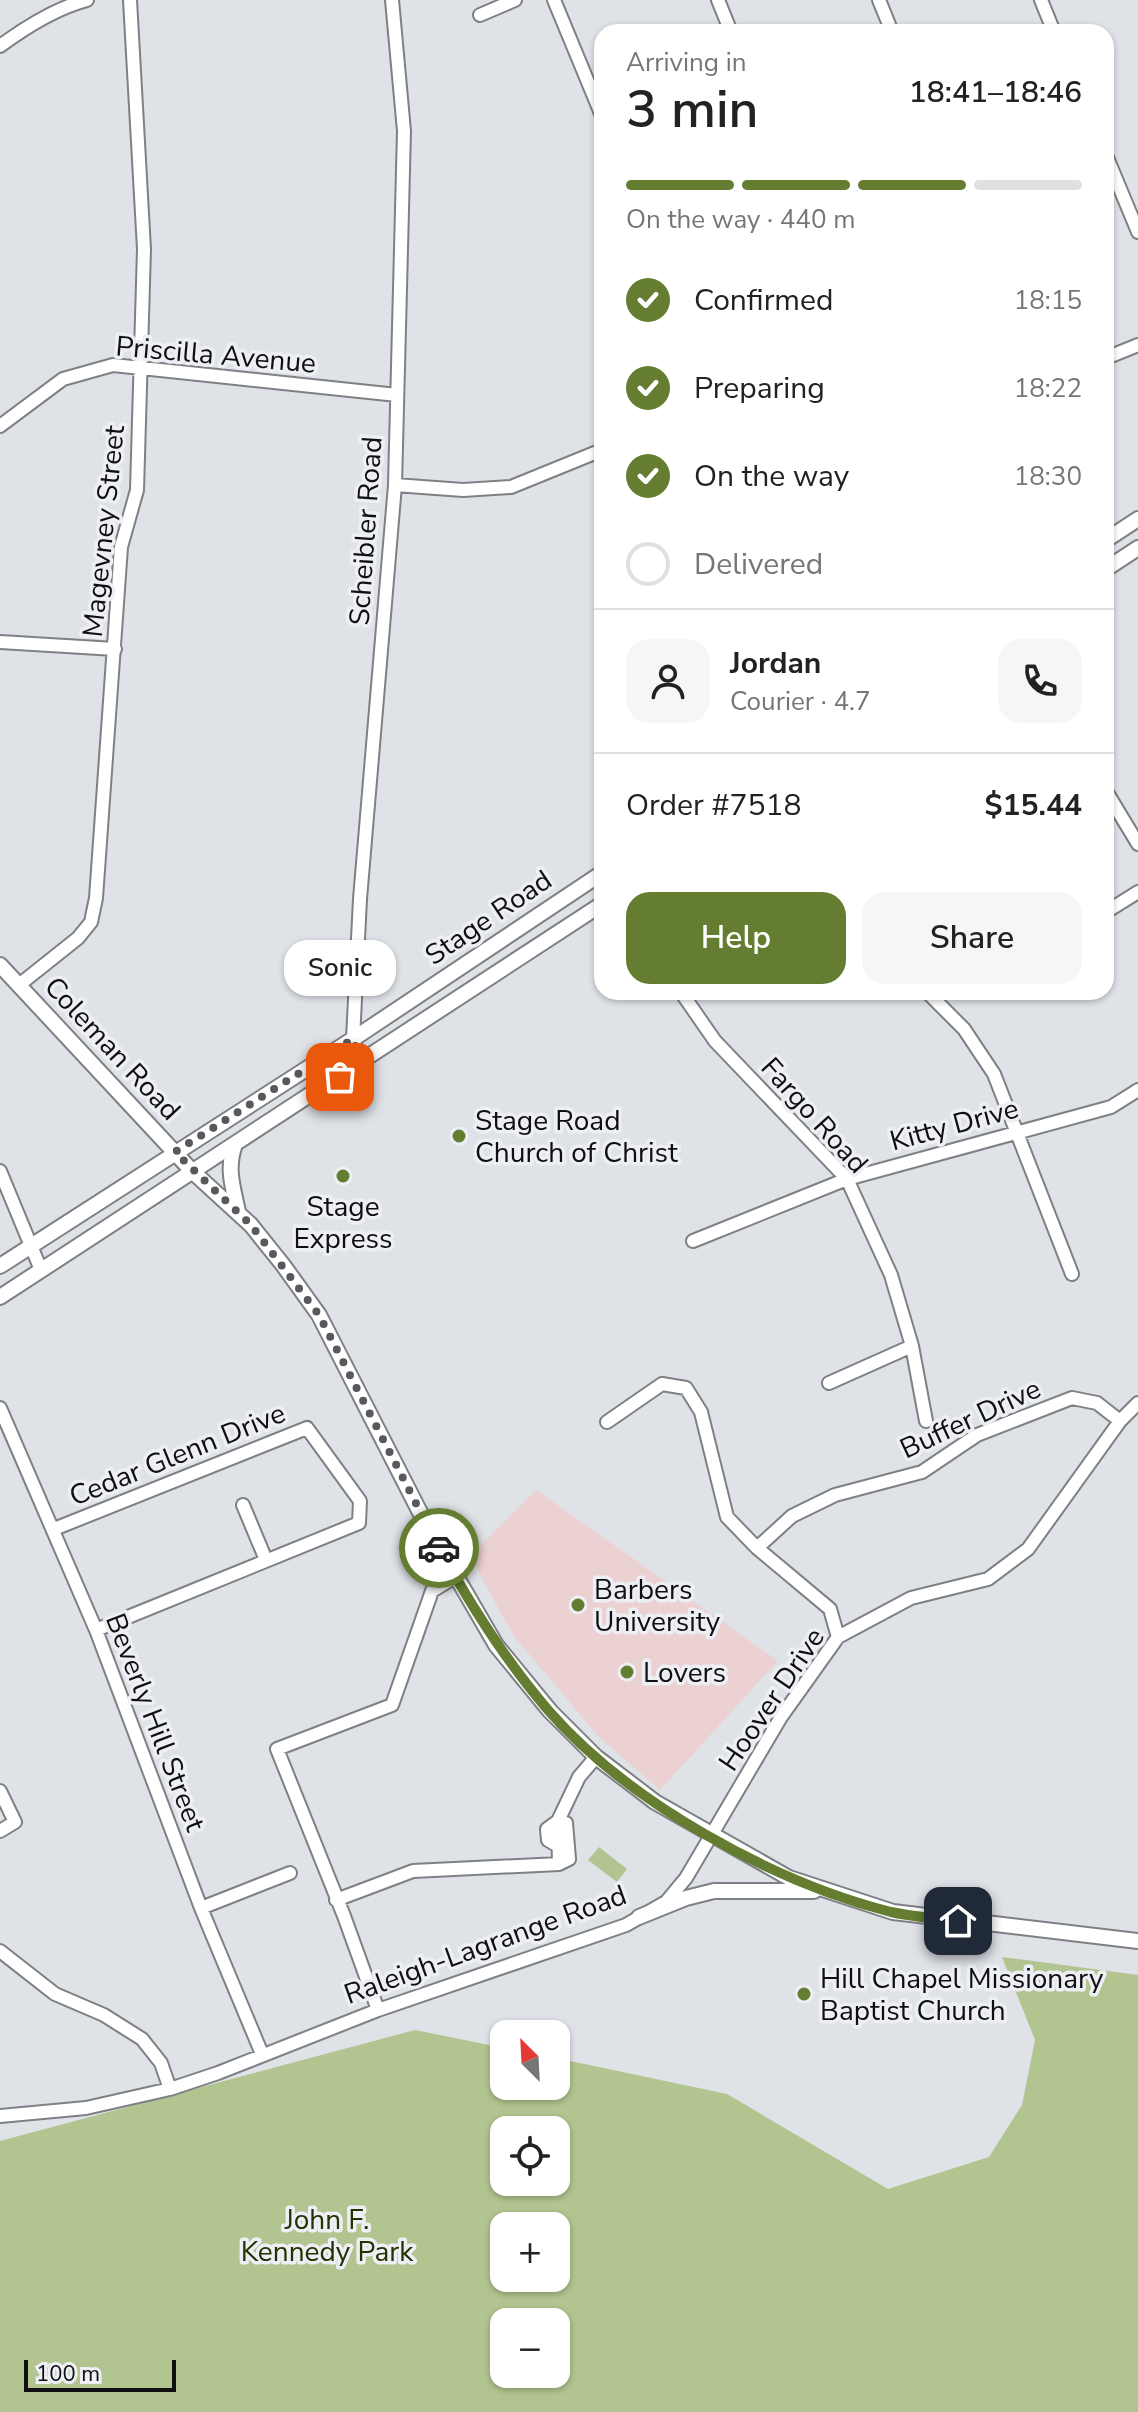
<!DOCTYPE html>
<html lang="en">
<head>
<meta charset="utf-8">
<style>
  :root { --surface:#fff; --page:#f6f6f6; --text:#222; --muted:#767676; --line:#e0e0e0; --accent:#647d30 }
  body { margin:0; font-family:"Nunito Sans",sans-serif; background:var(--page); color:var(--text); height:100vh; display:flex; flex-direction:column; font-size:30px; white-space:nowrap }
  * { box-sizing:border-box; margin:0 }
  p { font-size:26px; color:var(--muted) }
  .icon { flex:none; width:44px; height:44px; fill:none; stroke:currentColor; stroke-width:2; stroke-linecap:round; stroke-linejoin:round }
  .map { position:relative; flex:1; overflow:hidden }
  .details { position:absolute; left:594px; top:24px; width:520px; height:976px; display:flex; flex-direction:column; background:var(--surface); border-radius:24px; box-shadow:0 2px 6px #0004 }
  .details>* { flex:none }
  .needle { width:52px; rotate:336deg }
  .fabs { position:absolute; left:490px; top:2020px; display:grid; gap:16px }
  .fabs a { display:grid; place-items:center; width:80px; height:80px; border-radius:16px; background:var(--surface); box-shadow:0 2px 6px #0004; font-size:40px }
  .scale { position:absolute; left:24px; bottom:20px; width:152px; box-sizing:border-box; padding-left:8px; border:4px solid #0f0f11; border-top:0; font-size:22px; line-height:28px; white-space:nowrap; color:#0f0f11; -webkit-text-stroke:6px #edeff4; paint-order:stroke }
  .pin { position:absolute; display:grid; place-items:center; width:68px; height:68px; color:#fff; margin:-34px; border-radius:16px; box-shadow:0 4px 12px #0006 }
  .courier { position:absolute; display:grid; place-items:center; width:80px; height:80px; margin:-40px; border:6px solid #647d30; border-radius:50%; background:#fff; color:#222; box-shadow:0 2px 10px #0007 }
  .bubble { position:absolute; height:56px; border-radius:24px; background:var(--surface); box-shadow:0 2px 6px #0004; font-size:26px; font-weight:600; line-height:56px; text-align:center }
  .overview em { font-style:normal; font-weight:600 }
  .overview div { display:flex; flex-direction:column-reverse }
  .overview { display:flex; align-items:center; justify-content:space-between; height:136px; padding:0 32px }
  h1 { font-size:52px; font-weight:600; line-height:60px }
  .bar { display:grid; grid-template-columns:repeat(4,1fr); gap:12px 8px; align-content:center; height:96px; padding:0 32px }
  .bar i { height:10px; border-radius:6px; background:var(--line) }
  .bar .active { background:var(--accent) }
  .bar p { grid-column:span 4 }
  .line { display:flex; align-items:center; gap:20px; padding:0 32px; border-top:2px solid var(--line) }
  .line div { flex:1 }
  .round { display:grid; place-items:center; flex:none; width:84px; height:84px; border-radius:24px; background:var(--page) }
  ol { padding:0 32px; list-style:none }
  li { display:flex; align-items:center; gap:24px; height:88px }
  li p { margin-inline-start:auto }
  li .icon { padding:8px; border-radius:50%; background:var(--accent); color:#fff; stroke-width:4 }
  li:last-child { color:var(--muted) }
  li i { width:44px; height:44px; border:4px solid var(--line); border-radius:50% }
  .cta { display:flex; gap:16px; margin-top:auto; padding:16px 32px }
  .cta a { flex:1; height:92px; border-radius:24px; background:var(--accent); color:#fff; font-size:32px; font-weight:600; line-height:92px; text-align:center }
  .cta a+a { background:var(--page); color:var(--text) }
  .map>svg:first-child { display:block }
</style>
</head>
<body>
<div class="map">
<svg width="1138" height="2412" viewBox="0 0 1138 2412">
  <rect width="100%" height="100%" fill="#dfe2e7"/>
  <path fill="#ebd1d1" d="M536,1490l242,171 -118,129 -62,-54 -85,-101 -43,-79z"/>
  <path fill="#b2c48f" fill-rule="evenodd" d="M599,1847l28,22 -10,13 -29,-22z
    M1002,1957l136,18v437h-1138v-271l415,-111 89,18v38h52v-28l171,36 161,95 101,-32 33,-52 13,-65zM556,2130v52h-52v-52zM504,2226h52v52h-52zM504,2322h52v52h-52z"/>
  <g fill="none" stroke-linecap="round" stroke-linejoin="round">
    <g stroke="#7e8085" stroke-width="16">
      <path id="minor" d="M554,0l48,116
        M718,0l13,32
        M879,0l13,32
        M1041,0l13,32
        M480,15l35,-15
        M0,46c26,-19 56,-38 87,-46
        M1106,155l32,77
        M1106,358l32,-13
        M0,426l63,-47 50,-14 284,30
        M395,485l68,5 48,-3 91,-37
        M0,642l115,7
        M1106,791l32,53
        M1106,912l32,-20
        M19,985l59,-47 13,-16 5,-24 25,-351 16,-57 7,-241 -14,-249
        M681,992l34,49 132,138 44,96 21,71 14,75
        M928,993l36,36 30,45 78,200
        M361,1063l-8,-24 7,-140 35,-414 9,-354 -12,-131
        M0,1171l41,99
        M693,1241l154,-62 264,-72 27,-17
        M829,1383l83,-37
        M0,1408l96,222 105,278 61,146
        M607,1422l55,-38 24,4 15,24 26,105 30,31 73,61 8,28
        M243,1505l23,55
        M54,1529l253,-101 53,73 -1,22 -263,107
        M757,1548l35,-32 43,-21 87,-23 55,-37 95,-37 25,5 23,18
        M0,1791l15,31 -15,9
        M558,1821l-11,8 1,11 10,6
        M559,1864l-1,-43 21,-44 17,-20
        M336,1900l77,-29 146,-7 10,-5 -3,-36 -8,-2
        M201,1908l89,-35
        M0,1951l55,43 49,21 38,24 19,24 9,26
        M378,2010l-34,-94 -67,-167 115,-44 40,-114 23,-14
        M0,2116l86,-8 84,-19 48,-16 160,-63 248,-85 40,-23 20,-24 95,-161 57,-80 73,-39 77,-19 40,-30 92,-128 18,-18"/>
    </g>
    <g stroke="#7e8085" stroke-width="18">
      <path id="major" d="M1106,540l32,-21
        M1106,569l32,-21
        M0,965l192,206 59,54 32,40 36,50 108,211 69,119 54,66 46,46 59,45 134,76 104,34 245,29
        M235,1144c-9,26 -2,42 3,68
        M0,1266l353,-227 249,-166
        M0,1297l602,-393
        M639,1917l47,-19 28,-7h100"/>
    </g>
    <use href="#minor" stroke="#fff" stroke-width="12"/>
    <use href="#major" stroke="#fff" stroke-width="14"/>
  </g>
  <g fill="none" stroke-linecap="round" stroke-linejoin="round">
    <path stroke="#58595c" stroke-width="8" stroke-dasharray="0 14.4" d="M340,1077l21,-14 -8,-24 -178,113 76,73 68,90 120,233"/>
    <path stroke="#647d30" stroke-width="10" d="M439,1548c32,58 66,112 109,162 81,93 225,172 343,202 22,5 45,6 67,9"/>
  </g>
  <g fill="#647d30" stroke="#edeff4" stroke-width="3">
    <circle cx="459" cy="1136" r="8"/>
    <circle cx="343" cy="1176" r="8"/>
    <circle cx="578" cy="1605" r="8"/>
    <circle cx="627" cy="1672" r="8"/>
    <circle cx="804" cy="1994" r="8"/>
  </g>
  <g text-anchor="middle" stroke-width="7" stroke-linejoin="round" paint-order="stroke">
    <g font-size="28" fill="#0f0f11" stroke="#edeff4">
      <text transform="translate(216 354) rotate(5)" y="10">Priscilla Avenue</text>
      <text transform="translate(103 531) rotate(-84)" y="10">Magevney Street</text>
      <text transform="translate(365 531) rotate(-86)" y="10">Scheibler Road</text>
      <text transform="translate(488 917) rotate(-34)" y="10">Stage Road</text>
      <text transform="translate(113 1048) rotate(47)" y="10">Coleman Road</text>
      <text transform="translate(815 1115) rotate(48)" y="10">Fargo Road</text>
      <text transform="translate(954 1124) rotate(-15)" y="10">Kitty Drive</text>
      <text transform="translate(970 1418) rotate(-25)" y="10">Buffer Drive</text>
      <text transform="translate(177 1454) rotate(-22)" y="10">Cedar Glenn Drive</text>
      <text transform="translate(771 1699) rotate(-56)" y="10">Hoover Drive</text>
      <text transform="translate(156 1722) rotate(69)" y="10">Beverly Hill Street</text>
      <text transform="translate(485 1944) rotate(-20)" y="10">Raleigh-Lagrange Road</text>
    </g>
    <g font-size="28" fill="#0f0f11" stroke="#edeff4" text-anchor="start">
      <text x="475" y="1130">Stage Road<tspan x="475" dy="32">Church of Christ</tspan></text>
      <text x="343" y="1216" text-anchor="middle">Stage<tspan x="343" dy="32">Express</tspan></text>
      <text x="594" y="1599">Barbers<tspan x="594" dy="32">University</tspan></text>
      <text x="643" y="1682">Lovers</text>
      <text x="820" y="1988">Hill Chapel Missionary<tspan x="820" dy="32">Baptist Church</tspan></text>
    </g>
    <g font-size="28" fill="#253101" stroke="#edeff4">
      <text x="327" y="2229">John F.<tspan x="327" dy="32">Kennedy Park</tspan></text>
    </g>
  </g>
</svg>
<div class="fabs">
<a><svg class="needle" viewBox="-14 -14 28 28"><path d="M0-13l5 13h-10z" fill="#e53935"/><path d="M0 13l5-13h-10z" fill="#767676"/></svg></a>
<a><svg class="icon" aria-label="locate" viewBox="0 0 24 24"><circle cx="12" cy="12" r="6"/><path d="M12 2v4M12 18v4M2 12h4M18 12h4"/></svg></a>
<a>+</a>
<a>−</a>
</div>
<div class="scale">100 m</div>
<div class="pin" style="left:340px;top:1077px;background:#ea580c"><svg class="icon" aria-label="bag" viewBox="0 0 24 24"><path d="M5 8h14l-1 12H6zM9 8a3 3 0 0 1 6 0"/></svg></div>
<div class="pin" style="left:958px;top:1921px;background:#1f2937"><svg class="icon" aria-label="home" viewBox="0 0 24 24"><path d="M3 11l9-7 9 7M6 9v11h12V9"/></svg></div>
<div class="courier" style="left:439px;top:1548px"><svg class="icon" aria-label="car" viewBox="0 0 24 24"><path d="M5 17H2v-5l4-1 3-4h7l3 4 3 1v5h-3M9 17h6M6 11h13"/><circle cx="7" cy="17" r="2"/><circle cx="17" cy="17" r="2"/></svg></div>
<div class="bubble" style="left:284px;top:940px;width:112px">Sonic</div>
<section class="details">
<div class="overview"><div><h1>3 min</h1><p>Arriving in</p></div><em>18:41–18:46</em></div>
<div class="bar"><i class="active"></i><i class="active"></i><i class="active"></i><i></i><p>On the way · 440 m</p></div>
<ol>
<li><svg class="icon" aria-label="check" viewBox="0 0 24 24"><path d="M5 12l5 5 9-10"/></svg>Confirmed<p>18:15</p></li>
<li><svg class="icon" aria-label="check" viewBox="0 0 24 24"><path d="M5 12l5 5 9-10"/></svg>Preparing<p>18:22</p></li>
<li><svg class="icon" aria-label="check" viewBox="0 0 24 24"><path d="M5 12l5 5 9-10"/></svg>On the way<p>18:30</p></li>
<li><i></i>Delivered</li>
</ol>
<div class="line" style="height:144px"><a class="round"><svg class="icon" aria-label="person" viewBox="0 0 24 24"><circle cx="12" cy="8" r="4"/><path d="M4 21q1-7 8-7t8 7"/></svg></a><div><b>Jordan</b><p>Courier · 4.7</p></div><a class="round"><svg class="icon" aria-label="phone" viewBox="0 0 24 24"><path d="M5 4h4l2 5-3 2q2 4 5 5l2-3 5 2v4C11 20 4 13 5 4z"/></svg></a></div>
<div class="line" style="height:104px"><div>Order #7518</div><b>$15.44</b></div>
<div class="cta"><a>Help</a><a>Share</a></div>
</section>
</div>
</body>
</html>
